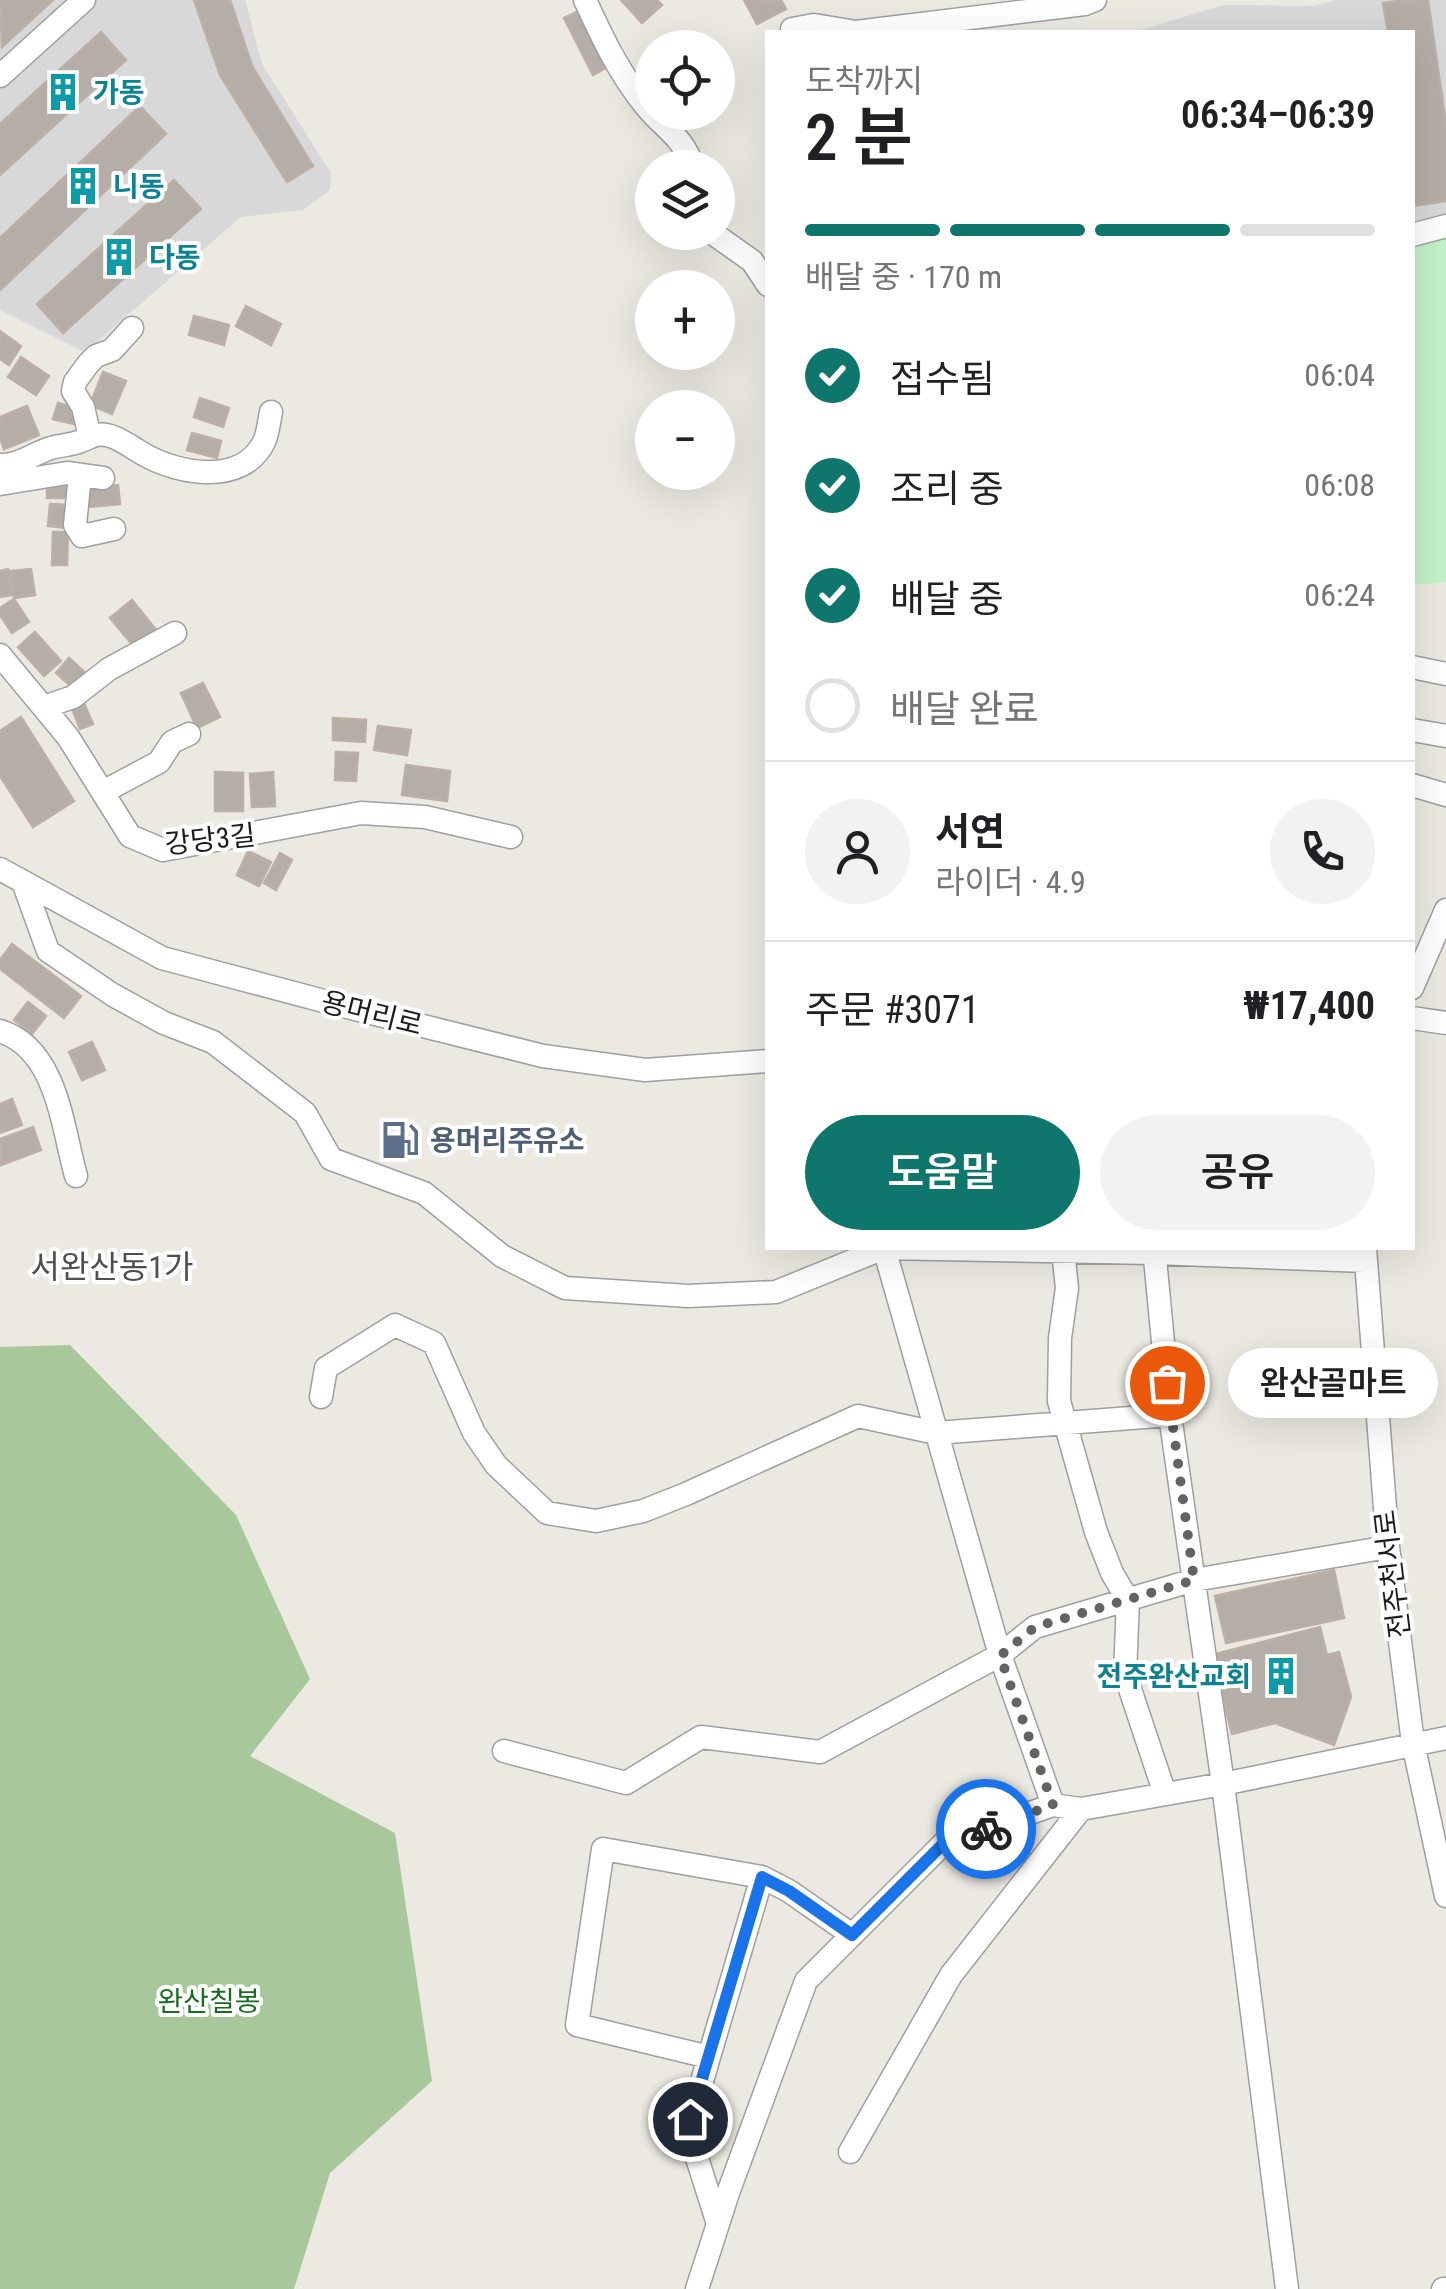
<!DOCTYPE html>
<html lang="ko">
<head>
<meta charset="utf-8">
<style>
  :root { --surface:#fff; --page:#f2f2f2; --text:#202124; --muted:#757577; --line:#e0e0e0; --accent:#0f766e }
  body { margin:0; font-family:"Roboto Condensed","Noto Sans KR",sans-serif; background:var(--page); color:var(--text); height:100vh; display:flex; flex-direction:column; font-size:38px; white-space:nowrap }
  * { box-sizing:border-box; margin:0 }
  p { font-size:32px; color:var(--muted) }
  .icon { flex:none; width:55px; height:55px; fill:none; stroke:currentColor; stroke-width:2; stroke-linecap:round; stroke-linejoin:round }
  .map { position:relative; flex:1; overflow:hidden }
  .sheet { position:absolute; left:765px; top:30px; width:650px; height:1220px; display:flex; flex-direction:column; background:var(--surface); border-radius:0px; box-shadow:0 10px 40px #0002 }
  .sheet>* { flex:none }
  .tools { position:absolute; left:635px; top:30px; display:grid; gap:20px }
  .tools a { display:grid; place-items:center; width:100px; height:100px; border-radius:50%; background:var(--surface); box-shadow:0 10px 40px #0002; font-size:50px }
  .pin { position:absolute; display:grid; place-items:center; width:85px; height:85px; color:#fff; margin:-42px; border:5px solid #fff; border-radius:50%; box-shadow:0 2px 10px #0007 }
  .courier { position:absolute; display:grid; place-items:center; width:100px; height:100px; margin:-50px; border:8px solid #1a73e8; border-radius:50%; background:#fff; color:#222; box-shadow:0 2px 12px #0007 }
  .bubble { position:absolute; height:70px; border-radius:35px; background:var(--surface); box-shadow:0 10px 40px #0002; font-size:32px; font-weight:600; line-height:70px; text-align:center }
  .overview em { font-style:normal; font-weight:600 }
  .overview div { display:flex; flex-direction:column-reverse }
  .overview { display:flex; align-items:center; justify-content:space-between; height:170px; padding:0 40px }
  h1 { font-size:65px; font-weight:600; line-height:75px }
  .bar { display:grid; grid-template-columns:repeat(4,1fr); gap:15px 10px; align-content:center; height:120px; padding:0 40px }
  .bar i { height:12px; border-radius:8px; background:var(--line) }
  .bar .selected { background:var(--accent) }
  .bar p { grid-column:span 4 }
  .line { display:flex; align-items:center; gap:25px; padding:0 40px; border-top:2px solid var(--line) }
  .line div { flex:1 }
  .round { display:grid; place-items:center; flex:none; width:105px; height:105px; border-radius:52px; background:var(--page) }
  ol { padding:0 40px; list-style:none }
  li { display:flex; align-items:center; gap:30px; height:110px }
  li p { margin-inline-start:auto }
  li .icon { padding:10px; border-radius:50%; background:var(--accent); color:#fff; stroke-width:4 }
  li:last-child { color:var(--muted) }
  li i { width:55px; height:55px; border:5px solid var(--line); border-radius:50% }
  .button { display:flex; gap:20px; margin-top:auto; padding:20px 40px }
  .button a { flex:1; height:115px; border-radius:60px; background:var(--accent); color:#fff; font-size:40px; font-weight:600; line-height:115px; text-align:center }
  .button a+a { background:var(--page); color:var(--text) }
  .map>svg:first-child { display:block }
</style>
</head>
<body>
<div class="map">
<svg width="1446" height="2289" viewBox="0 0 1446 2289">
  <rect width="100%" height="100%" fill="#ece9e2"/>
  <path fill="#d9d8d8" d="M0,0h245l17,64 69,109 -1,17 -27,20 -62,7 -156,135 -85,-42z
    M1336,0h110v226l-33,9 -1,-203h-278l90,-27 91,1z"/>
  <path fill="#a8c79b" d="M70,1345l166,170 74,164 -60,77 145,77 37,248 -102,92 -36,116h-294v-942z"/>
  <path fill="#c2f2c7" d="M1446,237v345l-33,3v-338z"/>
  <path fill="#b5aea8" stroke="#bcb0a6" stroke-width="2.5" d="M0,0h53l-51,47z
    M194,0h36l22,66 61,100 -26,16 -67,-107z
    M621,0h36l5,5 -20,18z
    M744,0h37l5,9 -29,15z
    M1405,0h23l18,125v76l-34,5v-174h-24l-5,-29z
    M581,10l28,56 -16,9 -29,-57z
    M101,32l25,28 -126,115v-51z
    M140,106l26,28 -166,156v-52z
    M174,180l27,29 -138,124 -26,-29z
    M246,306l35,18 -10,21 -35,-19z
    M194,316l35,9 -5,20 -35,-10z
    M0,331l21,15 -12,19 -9,-6z
    M21,357l28,19 -13,19 -28,-18z
    M103,372l23,9 -14,33 -22,-9z
    M200,398l29,10 -6,19 -29,-10z
    M58,403l20,6 -4,15 -21,-5z
    M27,406l12,29 -35,14 -4,-11v-21z
    M192,433l29,8 -4,17 -30,-8z
    M47,483l24,1v14h-24z
    M118,485l2,19 -32,3 -3,-19z
    M50,504l19,1 -2,23 -19,-2z
    M53,532h15l-1,33h-15z
    M8,569l4,26 -12,2v-26z
    M31,569l4,26 -21,3 -4,-27z
    M14,599l15,23 -17,11 -12,-18v-7z
    M132,600l25,31 -21,18 -26,-31z
    M35,632l26,29 -17,15 -26,-29z
    M69,658l20,18 -13,15 -20,-18z
    M203,683l17,34 -23,11 -16,-35z
    M83,701l10,23 -13,5 -9,-23z
    M21,717l53,84 -41,26 -33,-51v-45z
    M333,718l33,2 -1,22 -32,-2z
    M378,726l33,4 -4,25 -33,-5z
    M336,752l22,1 -2,28 -21,-1z
    M406,765l44,6 -3,30 -45,-6z
    M215,772l28,1v38h-28z
    M273,772l2,34 -23,1 -2,-33z
    M248,851l23,11 -12,24 -22,-11z
    M280,853l12,7 -16,30 -12,-7z
    M12,944l69,52 -17,22 -64,-49v-9z
    M28,1002l18,14 -14,18 -18,-14z
    M92,1042l13,28 -23,10 -13,-28z
    M12,1099l10,26 -22,8v-29z
    M33,1127l8,23 -40,15 -1,-26z
    M1334,1570l10,48 -118,25 -11,-47z
    M1320,1627l7,28 12,-3 12,45 -17,48 -59,-22 -43,11 -20,-79z"/>
  <g fill="none" stroke-linecap="round" stroke-linejoin="round">
    <g stroke="#9f9f9f" stroke-width="25">
      <path id="minor" d="M585,0c17,37 34,73 60,105 21,26 36,29 49,63
        M792,29l22,-4 42,7 229,-28 10,-4
        M0,76l84,-76
        M711,232l41,29 16,24
        M1412,235l34,-9
        M90,437l-7,-30 -10,-16 2,-9 13,-18 8,-8 16,-6 20,-22
        M0,465c19,1 34,-12 51,-17 10,-3 21,-3 30,-7 2,0 13,-6 15,-6 18,-3 34,12 49,20 34,19 97,31 119,-13 4,-8 5,-21 7,-30
        M80,475l-5,50 7,11 32,-7
        M0,484l67,-11 36,5
        M0,655l68,82 62,99 33,14 198,-37 64,4 86,20
        M1412,667l34,7
        M44,707l29,-10 36,-28 66,-36
        M1412,730l34,6
        M1412,785l34,10
        M103,792l56,-30 13,-20 17,-8
        M0,869l162,89 173,46 208,52 102,14 123,-9
        M23,882l25,69 65,44 51,28 49,19 92,71 26,46 93,34 78,63 63,32 123,8 88,-4 108,-44
        M1412,988l34,-78
        M1412,1018l34,5
        M0,1031c57,18 62,95 76,145
        M1154,1248l16,167 53,369 64,505
        M1365,1248l23,299 25,196 33,153
        M1063,1251l4,37 -7,50 -1,63 37,131 16,41 16,27 -3,74 40,120
        M321,1397l5,-29 69,-43 39,18 40,90 22,32 51,48 49,8 47,-10 43,-17 172,-78 78,17 234,-18
        M504,1751l122,32 75,-46 119,15 180,-97 -116,-407 270,5 211,8
        M1053,1805l-53,-150 35,-28 159,-47 194,-33
        M762,1877l-53,180 -132,-32 26,-176 159,28 27,14 63,44
        M709,2057l-18,62 5,36 22,69
        M850,2152l101,-177 130,-166
        M697,2289l31,-96 78,-212 137,-137 110,-39 28,4 142,-25 223,-46
        M1443,2289h3"/>
    </g>
    <use href="#minor" stroke="#fff" stroke-width="22"/>
  </g>
  <g fill="none" stroke-linecap="round" stroke-linejoin="round">
    <path stroke="#646361" stroke-width="10" stroke-dasharray="0 18" d="M986,1829l67,-24 -53,-149 35,-29 159,-47 -27,-197"/>
    <path stroke="#1a73e8" stroke-width="12" d="M690,2119l72,-242 27,14 63,44 91,-91 43,-15"/>
  </g>
  <defs>
    <g id="building-bare" transform="scale(3)"><path d="M-4-6H4V6H1V3H-1V6H-4ZM-2.5-4.3h1.7v1.8h-1.7ZM.8-4.3h1.7v1.8H.8ZM-2.5-1h1.7V.8h-1.7ZM.8-1h1.7V.8H.8Z" fill="#0f9aa8" stroke="#fff" stroke-width="2.5" paint-order="stroke"/></g>
    <g id="fuel-bare" transform="scale(3)"><path d="M-5.5-6h7V0h2V4h1.3V-2.5L3-4.5l.8-.8L6-3V5H2.5V1h-1V6h-7ZM-4.2-4.7v3.2H.2V-4.7Z" fill="#5c6f8a" stroke="#fff" stroke-width="2.5" paint-order="stroke"/></g>
  </defs>
  <g fill-rule="evenodd">
    <use href="#building-bare" x="63" y="92"/>
    <use href="#building-bare" x="83" y="186"/>
    <use href="#building-bare" x="119" y="257"/>
    <use href="#fuel-bare" x="400" y="1140"/>
    <use href="#building-bare" x="1281" y="1676"/>
  </g>
  <g text-anchor="middle" stroke-width="8" stroke-linejoin="round" paint-order="stroke">
    <g font-size="28" font-weight="bold" fill="#0d838f" stroke="#fff" text-anchor="start">
      <text x="93" y="102">가동</text>
      <text x="113" y="196">니동</text>
      <text x="149" y="267">다동</text>
      <text x="1251" y="1686" text-anchor="end">전주완산교회</text>
    </g>
    <g font-size="28" fill="#1b1b1b" stroke="#fff">
      <text transform="translate(210 839) rotate(-6)" y="10">강당3길</text>
      <text transform="translate(372 1013) rotate(14)" y="10">용머리로</text>
      <text transform="translate(1392 1574) rotate(-97)" y="10">전주천서로</text>
    </g>
    <g font-size="28" font-weight="bold" fill="#4e5e75" stroke="#fff" text-anchor="start">
      <text x="430" y="1150">용머리주유소</text>
    </g>
    <g font-size="28" fill="#176c1e" stroke="#fff">
      <text x="209" y="2011">완산칠봉</text>
    </g>
    <g font-size="32" fill="#4e4e4e" stroke="#fff">
      <text x="112" y="1278">서완산동1가</text>
    </g>
  </g>
</svg>
<div class="tools">
<a><svg class="icon" aria-label="locate" viewBox="0 0 24 24"><circle cx="12" cy="12" r="6"/><path d="M12 2v4M12 18v4M2 12h4M18 12h4"/></svg></a>
<a><svg class="icon" aria-label="layers" viewBox="0 0 24 24"><path d="M12 4l9 5-9 5-9-5zM3 14l9 5 9-5"/></svg></a>
<a>+</a>
<a>−</a>
</div>
<div class="pin" style="left:1167px;top:1383px;background:#ea580c"><svg class="icon" aria-label="bag" viewBox="0 0 24 24"><path d="M5 8h14l-1 12H6zM9 8a3 3 0 0 1 6 0"/></svg></div>
<div class="pin" style="left:690px;top:2119px;background:#1f2937"><svg class="icon" aria-label="home" viewBox="0 0 24 24"><path d="M3 11l9-7 9 7M6 9v11h12V9"/></svg></div>
<div class="courier" style="left:986px;top:1829px"><svg class="icon" aria-label="bike" viewBox="0 0 24 24"><circle cx="6" cy="16" r="4"/><circle cx="18" cy="16" r="4"/><path d="M6 16l4-8h5l3 8M10 8l3 8H6M13 5h3"/></svg></div>
<div class="bubble" style="left:1228px;top:1348px;width:210px">완산골마트</div>
<section class="sheet">
<div class="overview"><div><h1>2 분</h1><p>도착까지</p></div><em>06:34–06:39</em></div>
<div class="bar"><i class="selected"></i><i class="selected"></i><i class="selected"></i><i></i><p>배달 중 · 170 m</p></div>
<ol>
<li><svg class="icon" aria-label="check" viewBox="0 0 24 24"><path d="M5 12l5 5 9-10"/></svg>접수됨<p>06:04</p></li>
<li><svg class="icon" aria-label="check" viewBox="0 0 24 24"><path d="M5 12l5 5 9-10"/></svg>조리 중<p>06:08</p></li>
<li><svg class="icon" aria-label="check" viewBox="0 0 24 24"><path d="M5 12l5 5 9-10"/></svg>배달 중<p>06:24</p></li>
<li><i></i>배달 완료</li>
</ol>
<div class="line" style="height:180px"><a class="round"><svg class="icon" aria-label="person" viewBox="0 0 24 24"><circle cx="12" cy="8" r="4"/><path d="M4 21q1-7 8-7t8 7"/></svg></a><div><b>서연</b><p>라이더 · 4.9</p></div><a class="round"><svg class="icon" aria-label="phone" viewBox="0 0 24 24"><path d="M5 4h4l2 5-3 2q2 4 5 5l2-3 5 2v4C11 20 4 13 5 4z"/></svg></a></div>
<div class="line" style="height:130px"><div>주문 #3071</div><b>₩17,400</b></div>
<div class="button"><a>도움말</a><a>공유</a></div>
</section>
</div>
</body>
</html>
